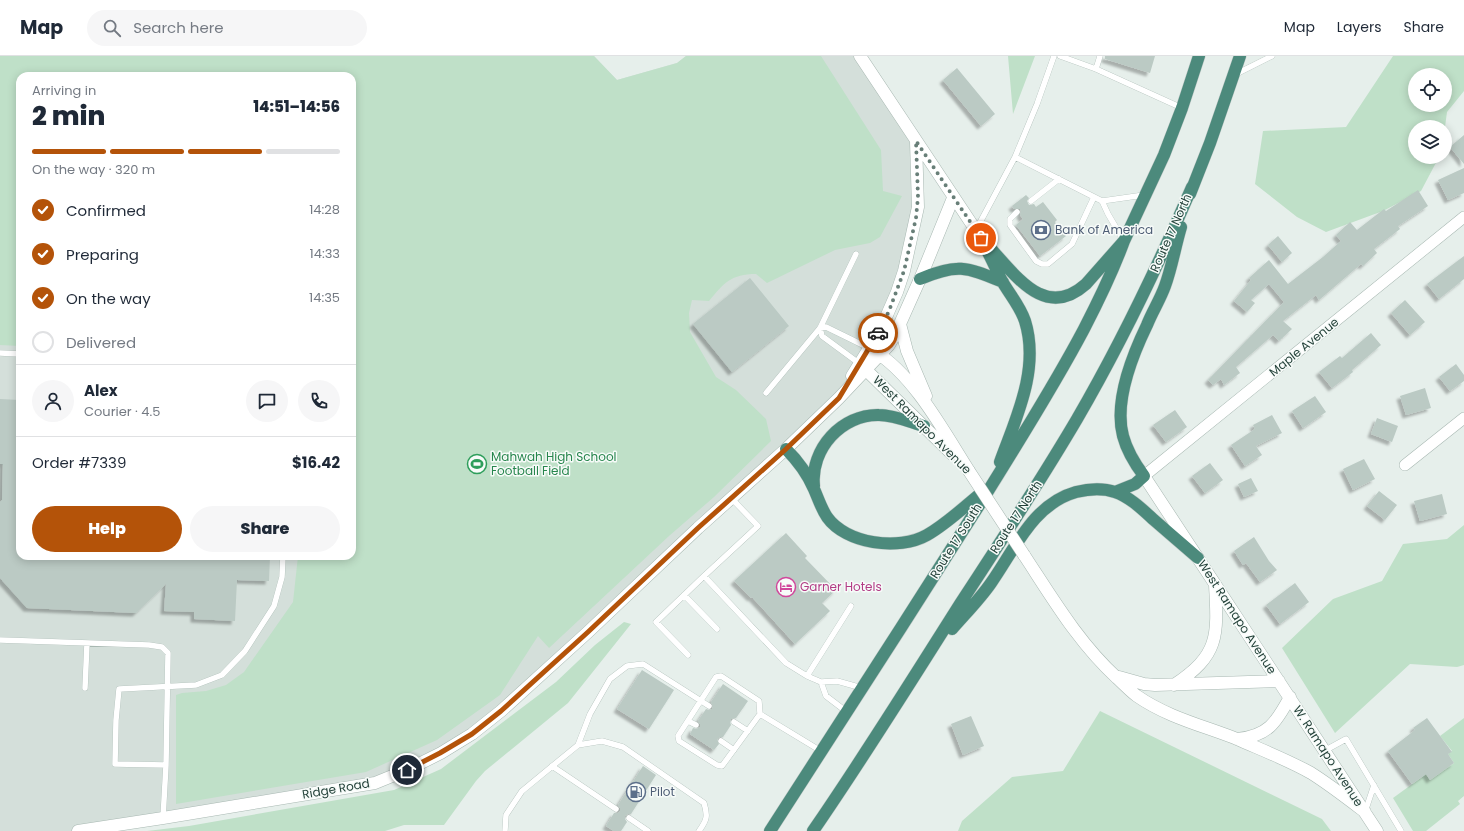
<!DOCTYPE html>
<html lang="en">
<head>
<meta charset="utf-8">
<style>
  :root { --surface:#fff; --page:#f6f6f7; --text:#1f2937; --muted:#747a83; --line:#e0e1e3; --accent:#b45309 }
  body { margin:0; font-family:Poppins,sans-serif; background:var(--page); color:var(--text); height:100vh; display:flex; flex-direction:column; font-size:15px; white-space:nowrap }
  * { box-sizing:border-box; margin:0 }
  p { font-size:13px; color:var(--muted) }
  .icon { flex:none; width:22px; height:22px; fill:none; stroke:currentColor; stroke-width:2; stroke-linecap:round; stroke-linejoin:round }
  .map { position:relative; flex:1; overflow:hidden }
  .drawer { position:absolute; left:16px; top:16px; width:340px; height:488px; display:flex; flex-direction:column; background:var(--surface); border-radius:12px; box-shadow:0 2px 10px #0003 }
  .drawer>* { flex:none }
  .tools { position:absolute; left:1408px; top:12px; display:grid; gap:8px }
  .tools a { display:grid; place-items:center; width:44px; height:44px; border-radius:50%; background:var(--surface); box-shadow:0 2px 10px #0003; font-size:20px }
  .pin { position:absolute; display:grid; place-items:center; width:34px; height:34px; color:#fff; margin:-17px; border:2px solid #fff; border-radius:50%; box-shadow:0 1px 4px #0007 }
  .courier { position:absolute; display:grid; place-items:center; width:40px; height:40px; margin:-20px; border:3px solid #b45309; border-radius:50%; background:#fff; color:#222; box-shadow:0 1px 5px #0007 }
  .summary em { font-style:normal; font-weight:800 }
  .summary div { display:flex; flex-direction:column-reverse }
  .summary { display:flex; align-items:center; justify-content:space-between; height:68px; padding:0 16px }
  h1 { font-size:26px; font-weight:800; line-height:30px }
  .bar { display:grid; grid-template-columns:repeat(4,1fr); gap:6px 4px; align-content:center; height:48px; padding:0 16px }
  .bar i { height:5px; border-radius:3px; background:var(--line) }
  .bar .active { background:var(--accent) }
  .bar p { grid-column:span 4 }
  .line { display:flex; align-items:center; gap:10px; padding:0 16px; border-top:1px solid var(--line) }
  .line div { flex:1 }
  .round { display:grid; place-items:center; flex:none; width:42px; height:42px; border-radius:21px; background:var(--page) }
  ol { padding:0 16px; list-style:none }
  li { display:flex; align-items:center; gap:12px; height:44px }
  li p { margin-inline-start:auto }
  li .icon { padding:4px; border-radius:50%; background:var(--accent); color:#fff; stroke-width:4 }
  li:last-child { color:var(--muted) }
  li i { width:22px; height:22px; border:2px solid var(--line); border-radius:50% }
  .button { display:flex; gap:8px; margin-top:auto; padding:8px 16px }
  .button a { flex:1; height:46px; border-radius:24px; background:var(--accent); color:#fff; font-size:16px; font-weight:800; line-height:46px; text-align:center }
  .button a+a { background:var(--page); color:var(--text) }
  header { display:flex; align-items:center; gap:24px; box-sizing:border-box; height:56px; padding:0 20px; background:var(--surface); border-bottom:1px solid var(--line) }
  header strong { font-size:19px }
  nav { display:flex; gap:22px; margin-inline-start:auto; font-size:14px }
  .search { width:280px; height:36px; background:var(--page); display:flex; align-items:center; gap:10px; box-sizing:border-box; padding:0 14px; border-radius:22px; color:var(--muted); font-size:15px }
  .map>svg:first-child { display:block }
</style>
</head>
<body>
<header>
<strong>Map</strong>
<div class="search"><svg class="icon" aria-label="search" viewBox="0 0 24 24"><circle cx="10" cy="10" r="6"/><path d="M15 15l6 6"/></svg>Search here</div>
<nav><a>Map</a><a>Layers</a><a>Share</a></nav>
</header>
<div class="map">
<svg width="1464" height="775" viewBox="0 0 1464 775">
  <defs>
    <filter id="shadow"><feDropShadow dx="-3.5" dy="3.5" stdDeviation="1" flood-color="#0004"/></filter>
  </defs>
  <rect width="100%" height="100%" fill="#e6efeb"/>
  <path fill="#d4dfda" d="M594,0l23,24 60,-17 9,-7h174l56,85 2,44 -21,107 -58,106 -367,336 -97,49 -297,48h-78v-627l20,-7v359h332z"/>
  <path fill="#bfe0c8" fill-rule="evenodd" d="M0,0h594l23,24 60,-17 9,-7h135l60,94 2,41 19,5 -22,41 -10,6 -35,7 -68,33 -11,-9c-25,0 -32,9 -47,27l-17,-1 -3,13 1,19 26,45 20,13 30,29 5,22 -57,56 -45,39 -120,112 -11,-12 -38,59 -63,45 -71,32 -190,32v-109l6,-2 24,-2 20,-6 18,-13 49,-70 5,-46h54v-480h-332v270l-20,-1z
    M1008,0h27l-22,58z
    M1393,0h71v35l-17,21 -2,15h-30v30h24l-18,34 -38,20 -57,21 -29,-15 -42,-33 8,-53 83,-4zM1415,19h30v30h-30z
    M1464,469v140l-7,2 -47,-3 -75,69 -53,-85 51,-49 49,-18 21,-37 44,-5z
    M624,566l7,2 -63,79 -83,68 -9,10 -32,44h-40l-19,6h-238l42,-5 205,-36 47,-21 115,-87 39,-37z
    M1100,655l222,108 9,12h-373l4,-10 50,-44 51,-6z
    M1464,662v78l-6,5 2,3 -34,27h-13l-20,-33 33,-24 4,6 24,-17 -6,-9 4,-3 -12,-15z"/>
  <path fill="#bbcac4" filter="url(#shadow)" d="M1105,0h50l-5,17 -45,-14z
    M957,12l38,46 -14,12 -38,-46z
    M1464,79v29l-14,-17z
    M1464,112v25l-16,7 -10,-20z
    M1418,134l10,16 -30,20 2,3 -26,20 3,4 -14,13 -2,-2 -42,36 -3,-5 -33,26 9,8 -13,12 -6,-6 -37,32 4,6 -16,12 -3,-6 -8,6 -5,-5 76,-78 -15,-18 -18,16 4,3 -8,9 -13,-11 17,-21 -2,-2 20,-18 19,24 35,-27 18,-16 -5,-6 14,-13 7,8 27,-21 2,2z
    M1026,139l3,3 -2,3 2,4 5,-1 2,3 7,-5 14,18 -2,2 11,14 -26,20 -24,-31 7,-6 -3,-4 1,-4 -1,-2h-6l-2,-3z
    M1278,180l14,17 -10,9 -14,-17z
    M1464,200v23l-25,20 -12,-15z
    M750,222l39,48 -57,46 -39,-48z
    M1405,244l20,22 -15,13 -19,-22z
    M1371,277l10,12 -29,25 1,2 -21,16 -13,-16 21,-16 2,2z
    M1456,308l8,11v6l-14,10 -11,-14z
    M1425,332l6,20 -25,7 -6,-19z
    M1315,340l11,16 -23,16 -11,-17z
    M0,343l20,1v156h250l-1,25 -32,-1 -2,41 -41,-2v-7l-30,-1 2,-27 -30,29 -109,-5 -27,-30v-76l2,-2 1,-36h-3z
    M1175,354l12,17 -21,15 -13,-17z
    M1272,359l10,18 -26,13 6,9 -17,11 -14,-21 24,-16 -2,-4z
    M1377,362l21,8 -6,16 -21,-8z
    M1364,403l11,20 -22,11 -10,-21z
    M1210,407l13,17 -18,13 -13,-17z
    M1251,422l7,13 -14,6 -6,-13z
    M1379,435l18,14 -12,15 -18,-14z
    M1442,438l5,20 -27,7 -6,-20z
    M786,477l21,23 -2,2 31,32 -14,13 8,8 -35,33 -43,-47 -1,1 -17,-17z
    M1254,481l15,24 8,9 -17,12 -14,-19 -3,2 -9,-14z
    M1295,527l14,19 -29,22 -14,-19z
    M642,614l32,20 -25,39 -32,-20z
    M723,628l25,17 -12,17 -5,1 -1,3 1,3 -8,12h-3l-3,2 2,5 -5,6 -24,-16 3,-6 4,1 3,-2v-3l-2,-3 8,-12 3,1 3,-1 1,-3 -2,-4z
    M971,660l13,30 -21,9 -12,-31z
    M1427,662l25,34 -4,2 6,9 -24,17 -4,-6 -14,10 -24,-33 27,-21 -2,-2z
    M643,710l13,9 -25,39h-3l-3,2v3l2,3 -6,9h-7l-8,-5 8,-13h4l2,-2v-3l-2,-3z"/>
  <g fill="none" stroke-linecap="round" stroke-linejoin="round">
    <g stroke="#a8b8b2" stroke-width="6">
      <path id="service" d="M1060,0l36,13
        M1100,0l-4,13 86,39
        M1234,19l38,-19
        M1015,101l87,44 42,-6
        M1031,145l28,-22
        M1102,145l6,13 16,27
        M1017,156l-7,7v6l26,36 6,3h6l24,-20 22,-47
        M976,174l39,-73 22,-53 17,-48
        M0,297l20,1
        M860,308l-38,-28 -2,-8 6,-1 43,21
        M766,337l54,-65 36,-74
        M732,443l26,27 -54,50 82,87 21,13 14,6 16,-1 25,7
        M684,539l33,34
        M0,584l149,5 13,2 6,6 -2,112 -3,53
        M688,599l-32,-33 48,-46
        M721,620l38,25 1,13 -38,52 -5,-1 -38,-24 -1,-5 38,-59z
        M807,620l44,-70
        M821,626l5,14 21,16
        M85,632l2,-45
        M760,658l61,37
        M688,665l8,4
        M734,666l14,9
        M721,685l13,9
        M578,689l12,-31 20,-35 17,-13 16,-2 66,42
        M1324,695l22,-12 55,92
        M166,709l-51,-1 1,-44 3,-31 77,-4 26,-10 23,-24 29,-45 8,-29 1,-21
        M552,710l64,43
        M1365,756l9,-27
        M629,762l19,13
        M505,775l1,-16 16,-24 56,-46 24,-4 21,6 81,56c4,13 3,17 -5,28"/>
    </g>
    <g stroke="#a8b8b2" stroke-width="12">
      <path id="minor" d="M1405,409l59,-47
        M1144,420l320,-259"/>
    </g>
    <g stroke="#a8b8b2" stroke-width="13">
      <path id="tertiary" d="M860,0l121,182
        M900,268l7,27 19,45
        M874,295c40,24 70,81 95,120
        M861,309l91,89
        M852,320l28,-45 17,-39 7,-21 14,-64 -2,-66
        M1144,420l233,355
        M1024,499c29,44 54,87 93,123 7,6 13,13 20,18 30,21 67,30 100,43 25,11 51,21 74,34 19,12 37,26 54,39
        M1119,621l25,7 11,1 124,-4
        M1174,629c45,-30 44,-48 41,-100
        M1237,683c31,-3 39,-16 53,-42
        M78,775l85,-13 212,-35 32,-13 34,-17 31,-19 29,-23 87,-79 110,-104 88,-79 53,-51 50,-53 6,-10 25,-56 33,-81"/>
    </g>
    <g stroke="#c2cac8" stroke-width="13">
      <path id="trunk" d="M1190,138l20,-51 30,-87
        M981,182c7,14 14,29 21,43 8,14 18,25 23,40 15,48 -9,97 -25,141
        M991,193c26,28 55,71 95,35l38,-43 40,-86 18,-47 17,-52
        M920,223c38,-16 46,-12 83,3
        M786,393c12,12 21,24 28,40 4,9 7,19 13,28 19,27 72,34 100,18 21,-12 39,-30 58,-45
        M814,430c-4,-37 28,-72 65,-71 15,0 31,7 45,11
        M1115,436l20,-8 9,-8c-9,-12 -17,-25 -21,-40 -9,-34 9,-80 24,-111 5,-13 13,-25 18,-39 7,-19 10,-39 16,-59
        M952,573c13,-15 28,-30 39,-46 24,-34 42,-79 85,-91 12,-3 27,-4 39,0 15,5 28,18 39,28 15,13 29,25 44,38
        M770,775c72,-111 144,-223 215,-335 34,-55 69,-110 99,-167 15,-29 29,-58 40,-88
        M813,775c51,-74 99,-151 147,-227 40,-61 80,-122 117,-185 43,-74 81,-153 115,-232"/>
    </g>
    <use href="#service" stroke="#fff" stroke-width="5.5"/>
    <use href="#minor" stroke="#fff" stroke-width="11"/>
    <use href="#tertiary" stroke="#fff" stroke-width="12"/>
    <use href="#trunk" stroke="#4c8a7c" stroke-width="12"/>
    <g stroke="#a8b8b2" stroke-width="13" stroke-linecap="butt">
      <path id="tertiary-bridge" d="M969,415l55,84"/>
    </g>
    <use href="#tertiary-bridge" stroke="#fff" stroke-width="12"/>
  </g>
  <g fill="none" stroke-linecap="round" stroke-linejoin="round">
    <path stroke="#687f78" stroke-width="4" stroke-dasharray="0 7.2" d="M878,277l11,-22 15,-40 12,-53 2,-21 -2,-56 65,97"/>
    <path stroke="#b45309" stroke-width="5" d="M407,714l33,-17 32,-19 29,-23 87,-79 110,-104 88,-79 53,-51 39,-65"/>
  </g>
  <defs>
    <g id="bank-ring" transform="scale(1)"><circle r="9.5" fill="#f7fbf9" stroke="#5c6f8a" stroke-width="1.5"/><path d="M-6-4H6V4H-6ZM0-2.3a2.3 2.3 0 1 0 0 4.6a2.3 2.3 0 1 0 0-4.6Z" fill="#5c6f8a"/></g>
    <g id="stadium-ring" transform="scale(1)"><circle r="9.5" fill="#f7fbf9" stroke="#2e9e5b" stroke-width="1.5"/><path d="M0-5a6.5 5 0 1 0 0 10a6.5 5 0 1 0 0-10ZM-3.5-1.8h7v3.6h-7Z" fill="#2e9e5b"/></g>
    <g id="hotel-ring" transform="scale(1)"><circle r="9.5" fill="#f7fbf9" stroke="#d1479c" stroke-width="1.5"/><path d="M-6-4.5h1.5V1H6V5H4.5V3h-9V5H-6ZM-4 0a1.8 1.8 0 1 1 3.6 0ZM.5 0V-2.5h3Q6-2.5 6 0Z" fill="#d1479c"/></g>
    <g id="fuel-ring" transform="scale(1)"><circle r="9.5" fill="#f7fbf9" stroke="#5c6f8a" stroke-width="1.5"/><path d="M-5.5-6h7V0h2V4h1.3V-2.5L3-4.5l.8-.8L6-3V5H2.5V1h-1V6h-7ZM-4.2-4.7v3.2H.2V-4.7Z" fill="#5c6f8a"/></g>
  </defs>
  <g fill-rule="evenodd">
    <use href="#bank-ring" x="1041" y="174"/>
    <use href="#stadium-ring" x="477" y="408"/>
    <use href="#hotel-ring" x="786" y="531"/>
    <use href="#fuel-ring" x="636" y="736"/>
  </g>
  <g text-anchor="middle" stroke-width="3" stroke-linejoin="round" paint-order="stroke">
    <g font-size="12" fill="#4e5e75" stroke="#f7fbf9" text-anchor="start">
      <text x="1055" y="178">Bank of America</text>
      <text x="650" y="740">Pilot</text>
    </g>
    <g font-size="12" fill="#24423a" stroke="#f7fbf9">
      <text transform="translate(1171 177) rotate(-66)" y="4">Route 17 North</text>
      <text transform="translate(1304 291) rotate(-39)" y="4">Maple Avenue</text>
      <text transform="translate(922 369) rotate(45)" y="4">West Ramapo Avenue</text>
      <text transform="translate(1016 461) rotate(-57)" y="4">Route 17 North</text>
      <text transform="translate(956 485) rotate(-58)" y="4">Route 17 South</text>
      <text transform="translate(1237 561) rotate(57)" y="4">West Ramapo Avenue</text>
      <text transform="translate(1328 700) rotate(57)" y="4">W. Ramapo Avenue</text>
      <text transform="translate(336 733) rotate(-10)" y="4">Ridge Road</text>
    </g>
    <g font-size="12" fill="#27864d" stroke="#f7fbf9" text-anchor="start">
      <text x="491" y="405">Mahwah High School<tspan x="491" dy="14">Football Field</tspan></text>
    </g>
    <g font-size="12" fill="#b23c85" stroke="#f7fbf9" text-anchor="start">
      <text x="800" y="535">Garner Hotels</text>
    </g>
  </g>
</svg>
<div class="tools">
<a><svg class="icon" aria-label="locate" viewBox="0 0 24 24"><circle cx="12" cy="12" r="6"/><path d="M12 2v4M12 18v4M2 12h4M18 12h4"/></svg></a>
<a><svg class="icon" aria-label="layers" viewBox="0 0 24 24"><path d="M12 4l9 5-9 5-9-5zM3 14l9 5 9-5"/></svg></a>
</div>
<div class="pin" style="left:981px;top:182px;background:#ea580c"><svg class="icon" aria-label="bag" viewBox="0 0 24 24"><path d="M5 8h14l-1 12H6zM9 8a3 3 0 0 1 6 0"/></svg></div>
<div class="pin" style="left:407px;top:714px;background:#1f2937"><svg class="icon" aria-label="home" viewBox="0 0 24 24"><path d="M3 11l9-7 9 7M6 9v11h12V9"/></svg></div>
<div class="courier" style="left:878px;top:277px"><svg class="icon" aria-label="car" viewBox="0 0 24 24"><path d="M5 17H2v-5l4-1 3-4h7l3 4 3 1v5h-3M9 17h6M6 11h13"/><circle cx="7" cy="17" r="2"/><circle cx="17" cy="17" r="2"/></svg></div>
<section class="drawer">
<div class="summary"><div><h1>2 min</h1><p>Arriving in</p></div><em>14:51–14:56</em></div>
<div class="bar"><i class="active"></i><i class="active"></i><i class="active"></i><i></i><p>On the way · 320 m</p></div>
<ol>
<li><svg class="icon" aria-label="check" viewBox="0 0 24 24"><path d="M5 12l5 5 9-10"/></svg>Confirmed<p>14:28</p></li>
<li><svg class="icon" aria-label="check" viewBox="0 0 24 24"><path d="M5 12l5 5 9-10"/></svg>Preparing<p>14:33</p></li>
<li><svg class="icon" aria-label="check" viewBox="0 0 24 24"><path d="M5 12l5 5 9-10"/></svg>On the way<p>14:35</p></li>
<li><i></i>Delivered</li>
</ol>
<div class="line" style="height:72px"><a class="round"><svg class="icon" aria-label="person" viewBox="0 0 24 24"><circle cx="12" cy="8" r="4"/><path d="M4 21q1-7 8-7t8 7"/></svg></a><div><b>Alex</b><p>Courier · 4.5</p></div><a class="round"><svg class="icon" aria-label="chat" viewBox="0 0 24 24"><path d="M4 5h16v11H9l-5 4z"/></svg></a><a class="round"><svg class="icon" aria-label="phone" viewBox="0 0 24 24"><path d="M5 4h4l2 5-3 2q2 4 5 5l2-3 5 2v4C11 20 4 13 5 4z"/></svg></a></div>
<div class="line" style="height:52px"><div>Order #7339</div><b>$16.42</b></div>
<div class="button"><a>Help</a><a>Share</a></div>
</section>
</div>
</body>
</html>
